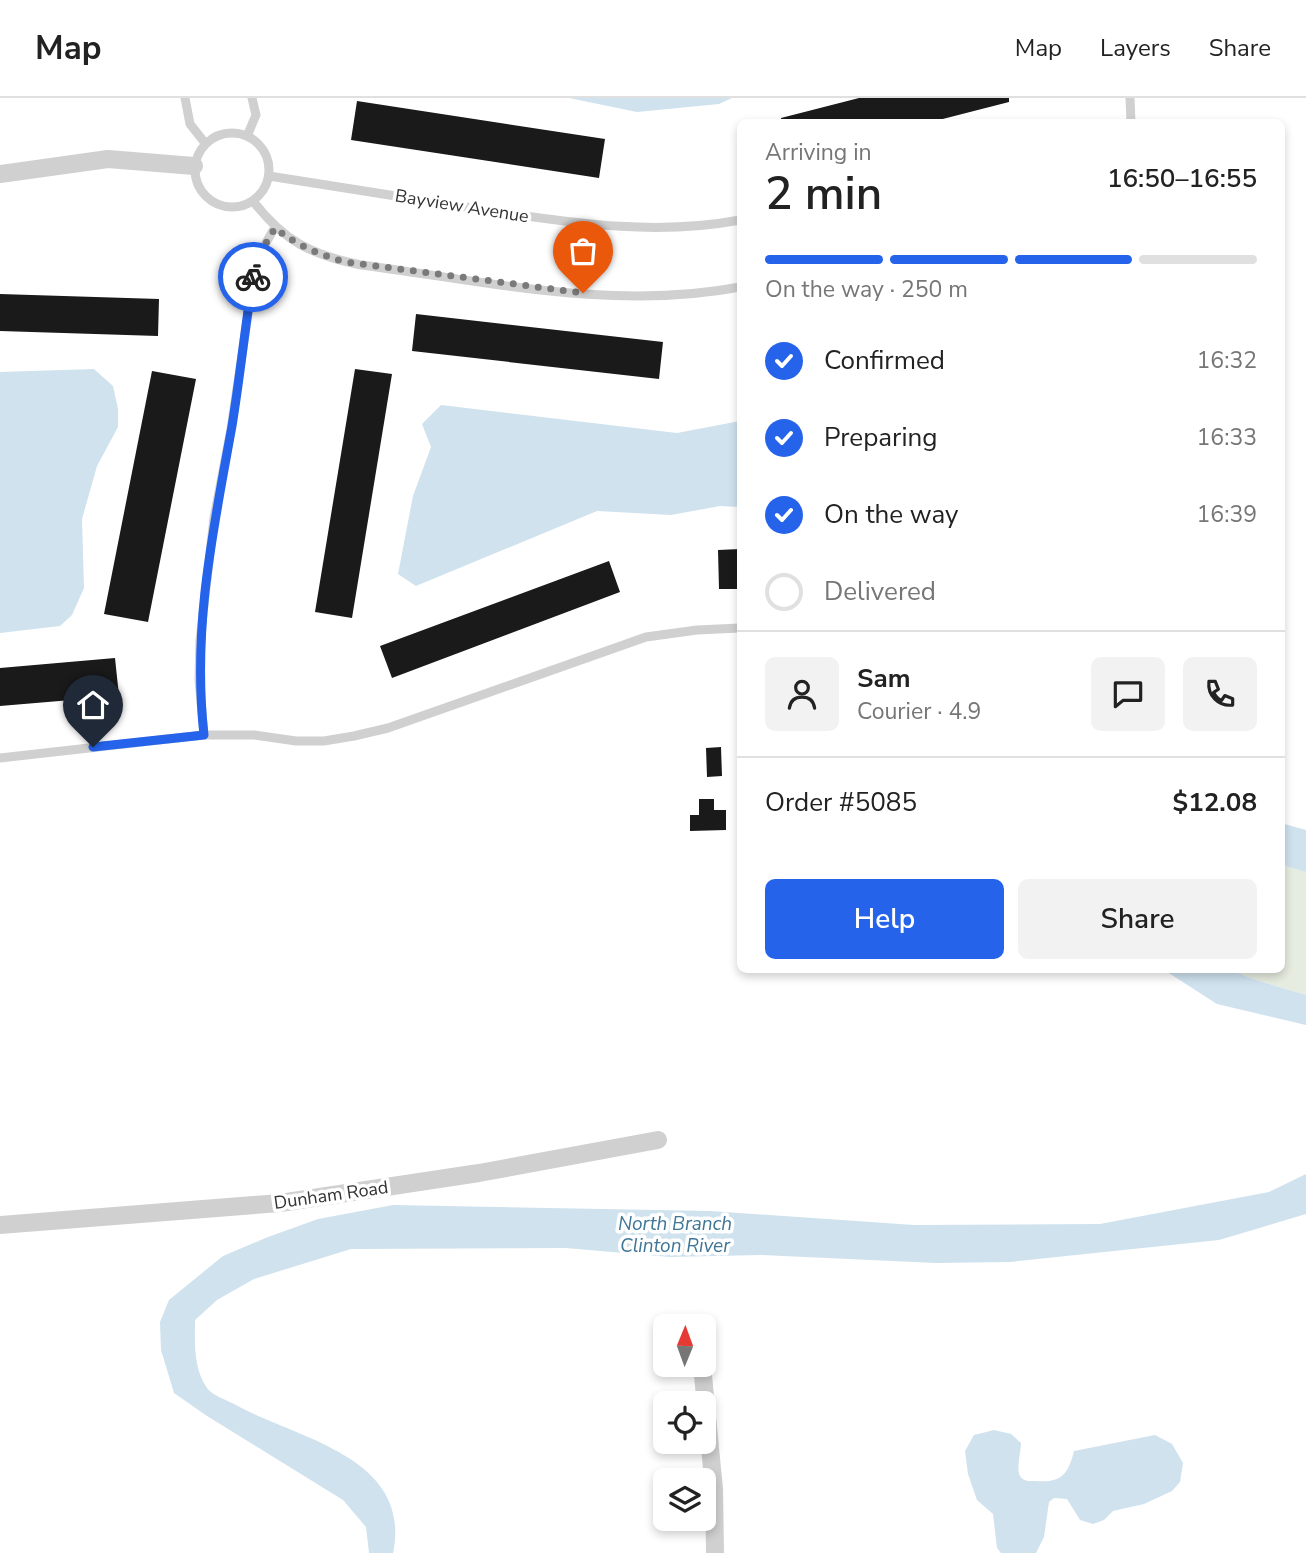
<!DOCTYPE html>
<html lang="en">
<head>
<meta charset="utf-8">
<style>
  :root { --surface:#fff; --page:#f2f2f2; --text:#222; --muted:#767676; --line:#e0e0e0; --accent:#2563eb }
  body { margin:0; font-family:"Nunito Sans",sans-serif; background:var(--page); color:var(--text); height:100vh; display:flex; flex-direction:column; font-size:26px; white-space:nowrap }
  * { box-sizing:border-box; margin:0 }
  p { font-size:23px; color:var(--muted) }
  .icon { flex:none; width:38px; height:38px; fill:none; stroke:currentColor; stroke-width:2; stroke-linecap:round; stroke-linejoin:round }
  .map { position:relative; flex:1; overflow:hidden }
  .details { position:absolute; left:737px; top:21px; width:548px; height:854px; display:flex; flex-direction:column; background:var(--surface); border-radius:10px; box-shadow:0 4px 10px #0003 }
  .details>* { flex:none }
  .needle { width:46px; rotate:1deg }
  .buttons { position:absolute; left:653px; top:1216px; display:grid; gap:14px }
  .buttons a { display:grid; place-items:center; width:63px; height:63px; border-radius:10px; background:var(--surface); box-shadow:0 4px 10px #0003; font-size:35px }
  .pin { position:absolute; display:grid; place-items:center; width:60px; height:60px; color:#fff; margin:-72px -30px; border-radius:50% 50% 50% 0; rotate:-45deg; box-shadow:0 0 7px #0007 }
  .pin .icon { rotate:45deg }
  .courier { position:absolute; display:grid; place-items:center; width:70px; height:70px; margin:-35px; border:5px solid #2563eb; border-radius:50%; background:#fff; color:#222; box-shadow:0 2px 9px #0007 }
  .overview em { font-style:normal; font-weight:600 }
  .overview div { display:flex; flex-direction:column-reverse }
  .overview { display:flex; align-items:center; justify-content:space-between; height:119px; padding:0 28px }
  h1 { font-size:46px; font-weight:600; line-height:52px }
  .bar { display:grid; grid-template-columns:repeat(4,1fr); gap:10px 7px; align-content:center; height:84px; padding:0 28px }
  .bar i { height:9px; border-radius:5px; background:var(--line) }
  .bar .current { background:var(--accent) }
  .bar p { grid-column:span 4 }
  .line { display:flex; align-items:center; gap:18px; padding:0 28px; border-top:2px solid var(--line) }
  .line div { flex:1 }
  .round { display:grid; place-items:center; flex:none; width:74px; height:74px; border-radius:10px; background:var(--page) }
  ol { padding:0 28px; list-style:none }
  li { display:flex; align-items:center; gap:21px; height:77px }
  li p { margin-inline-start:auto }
  li .icon { padding:7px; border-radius:50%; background:var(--accent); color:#fff; stroke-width:4 }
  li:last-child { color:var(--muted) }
  li i { width:38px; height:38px; border:4px solid var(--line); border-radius:50% }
  .action { display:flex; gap:14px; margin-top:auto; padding:14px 28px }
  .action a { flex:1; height:80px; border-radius:10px; background:var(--accent); color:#fff; font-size:28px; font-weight:600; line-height:80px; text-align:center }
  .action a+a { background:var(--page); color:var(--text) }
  header { display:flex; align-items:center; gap:42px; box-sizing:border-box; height:98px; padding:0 35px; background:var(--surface); border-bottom:2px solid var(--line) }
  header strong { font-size:33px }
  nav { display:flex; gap:38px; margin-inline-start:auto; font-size:24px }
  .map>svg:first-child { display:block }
</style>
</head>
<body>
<header>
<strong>Map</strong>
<nav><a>Map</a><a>Layers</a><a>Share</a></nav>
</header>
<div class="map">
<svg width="1306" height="1455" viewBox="0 0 1306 1455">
  <rect width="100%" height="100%" fill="#fff"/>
  <path fill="#e6ecdf" d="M1281,767l25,7v123l-53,-16 -22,-9h50z"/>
  <path fill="#cfe2ee" d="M569,0h163l-13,6 -82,8z
    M94,271l19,17 5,23v18l-21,39 -15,53 2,69 -12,27 -12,11 -60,7v-261z
    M441,307l236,28 63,-12v86l-20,-1 -49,9 -74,-4 -181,75 -18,-12 15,-78 18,-49 -9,-23z
    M1281,725l25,7v42l-25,-7z
    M1164,872h67l22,9 53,16v30l-89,-21z
    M1306,1076v40l-87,26 -209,22 -74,1 -176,-8 -90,2 -104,-9 -215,1 -97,30 -37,21 -22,20c0,23 -2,48 12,68 5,7 19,12 27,16 62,35 179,52 159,149h-24l-3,-26 -23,-27 -136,-84 -33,-23 -13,-43 -1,-28 9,-22 54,-44 45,-19 50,-18 75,-14 317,6 204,14 186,-1 169,-32z
    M994,1332l17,4 10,9c0,9 -5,26 -1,33 4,6 10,5 16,5 25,2 32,-6 38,-30l81,-16 17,9 11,19 -3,19 -8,9 -28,13 -31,7 -9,9 -11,4 -13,-4 -13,-21 -13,-1 -5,4 -5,35 -8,16h-35l-4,-5 -4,-34 -16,-14 -9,-26 -3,-23 9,-16z"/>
  <path fill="#1a1a1a" d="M859,0h150v4l-78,20h-149l-1,-4z
    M357,3l248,38 -6,39 -248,-38z
    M0,196l159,5 -1,37 -158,-5z
    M416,216l247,28 -4,37 -247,-28z
    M355,271l37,5 -40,244 -37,-6z
    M152,273l44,8 -48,243 -44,-8z
    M740,451v40h-21l-1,-39z
    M609,463l11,31 -228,86 -12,-32z
    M115,560l4,38 -119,10v-38z
    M721,649l1,29 -15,1 -1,-29z
    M699,701h15v11h12v20l-36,1v-16h9z"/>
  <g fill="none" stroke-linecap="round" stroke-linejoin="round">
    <path stroke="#d0d0d0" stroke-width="9" d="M185,0l5,26 15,19
      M1130,0l1,24
      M195 72a37 37 0 1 1 74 0a37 37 0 1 1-74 0Z
      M247,38l9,-21 -4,-17
      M269,78c74,12 148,24 222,35 83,12 165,25 249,9
      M253,103c31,40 58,54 108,64 124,16 254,46 379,22
      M204,637h50l42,6h28l30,-5 34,-8 258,-91 51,-7 43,-2
      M0,660l204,-23 -5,-55 1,-40 14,-122 17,-89 25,-169 19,-33"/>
    <path stroke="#d0d0d0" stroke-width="18" d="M0,76l108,-15 86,7
      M0,1127l280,-22 199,-30 179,-33
      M702,1267l12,124 1,64"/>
  </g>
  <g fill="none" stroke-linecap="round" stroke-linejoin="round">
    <path stroke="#7a7a7a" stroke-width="7" stroke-dasharray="0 12.6" d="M253,179l3,-17 19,-32c22,17 44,27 71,34l237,31"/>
    <path stroke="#2563eb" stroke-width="9" d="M93,649l111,-12c-12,-107 9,-204 28,-309 8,-49 13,-99 21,-149"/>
  </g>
  <g text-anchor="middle" stroke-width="7" stroke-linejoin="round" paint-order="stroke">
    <g font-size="18" fill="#333" stroke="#fff">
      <text transform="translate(462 108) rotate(9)" y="6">Bayview Avenue</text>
      <text transform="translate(331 1097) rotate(-8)" y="6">Dunham Road</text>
    </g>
    <g font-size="19" font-style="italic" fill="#3f7597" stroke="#fff">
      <text x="675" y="1132">North Branch<tspan x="675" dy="22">Clinton River</tspan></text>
    </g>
  </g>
</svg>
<div class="buttons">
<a><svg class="needle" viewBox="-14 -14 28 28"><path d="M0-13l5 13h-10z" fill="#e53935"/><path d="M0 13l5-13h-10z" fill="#767676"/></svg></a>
<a><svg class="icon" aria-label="locate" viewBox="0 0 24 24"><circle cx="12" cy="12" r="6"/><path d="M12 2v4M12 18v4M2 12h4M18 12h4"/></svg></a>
<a><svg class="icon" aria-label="layers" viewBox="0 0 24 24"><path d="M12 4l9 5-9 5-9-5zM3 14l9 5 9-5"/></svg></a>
</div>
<div class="pin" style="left:583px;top:195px;background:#ea580c"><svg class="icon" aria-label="bag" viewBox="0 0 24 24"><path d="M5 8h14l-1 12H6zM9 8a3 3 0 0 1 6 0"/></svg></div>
<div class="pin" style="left:93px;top:649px;background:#1f2937"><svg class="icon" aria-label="home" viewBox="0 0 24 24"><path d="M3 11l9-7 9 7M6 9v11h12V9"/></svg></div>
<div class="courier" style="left:253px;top:179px"><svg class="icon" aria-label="bike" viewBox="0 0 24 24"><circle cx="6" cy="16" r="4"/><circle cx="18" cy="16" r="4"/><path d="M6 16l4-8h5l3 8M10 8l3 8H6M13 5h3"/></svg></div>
<section class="details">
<div class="overview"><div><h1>2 min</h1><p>Arriving in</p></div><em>16:50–16:55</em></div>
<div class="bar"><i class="current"></i><i class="current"></i><i class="current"></i><i></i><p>On the way · 250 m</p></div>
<ol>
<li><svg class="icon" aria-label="check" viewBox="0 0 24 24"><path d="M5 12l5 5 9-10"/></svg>Confirmed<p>16:32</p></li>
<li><svg class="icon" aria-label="check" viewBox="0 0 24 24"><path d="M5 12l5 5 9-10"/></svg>Preparing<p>16:33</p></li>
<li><svg class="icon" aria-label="check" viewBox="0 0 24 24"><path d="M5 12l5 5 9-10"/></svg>On the way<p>16:39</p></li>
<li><i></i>Delivered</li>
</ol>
<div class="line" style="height:126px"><a class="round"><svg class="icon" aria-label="person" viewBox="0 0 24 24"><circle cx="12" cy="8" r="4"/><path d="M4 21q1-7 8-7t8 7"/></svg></a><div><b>Sam</b><p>Courier · 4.9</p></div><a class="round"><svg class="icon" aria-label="chat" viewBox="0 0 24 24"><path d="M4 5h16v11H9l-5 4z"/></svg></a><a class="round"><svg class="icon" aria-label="phone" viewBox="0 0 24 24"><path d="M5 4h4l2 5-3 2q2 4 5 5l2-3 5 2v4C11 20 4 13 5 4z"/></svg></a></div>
<div class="line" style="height:91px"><div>Order #5085</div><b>$12.08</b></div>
<div class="action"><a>Help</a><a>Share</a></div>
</section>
</div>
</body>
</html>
